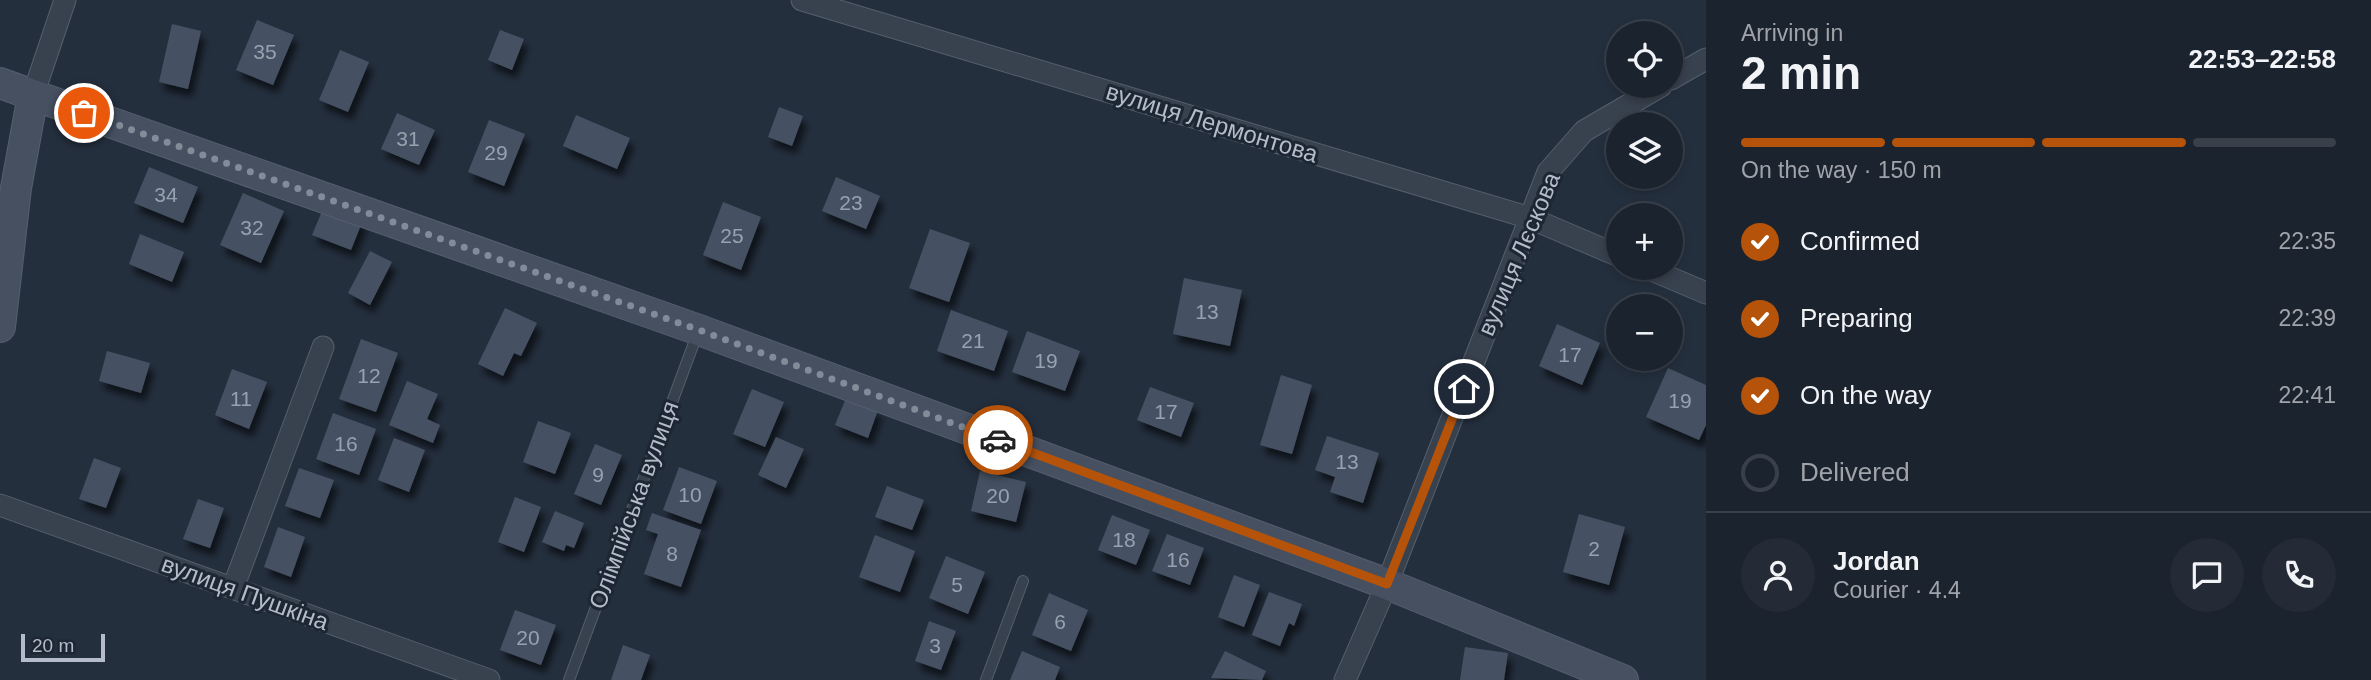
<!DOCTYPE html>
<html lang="en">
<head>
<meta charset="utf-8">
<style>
  :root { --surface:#1b232e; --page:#242b36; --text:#f1f3f6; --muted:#a0a4aa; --line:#39404a; --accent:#b45309 }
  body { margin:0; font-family:Arial,sans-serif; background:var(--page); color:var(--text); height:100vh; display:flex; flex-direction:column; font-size:26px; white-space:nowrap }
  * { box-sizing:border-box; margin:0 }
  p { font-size:23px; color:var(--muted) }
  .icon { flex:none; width:38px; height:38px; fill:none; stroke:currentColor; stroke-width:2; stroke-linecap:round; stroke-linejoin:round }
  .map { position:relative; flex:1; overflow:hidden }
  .side { display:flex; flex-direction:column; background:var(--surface); width:665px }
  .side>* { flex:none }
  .buttons { position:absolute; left:1606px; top:21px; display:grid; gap:14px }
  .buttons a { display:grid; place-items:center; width:77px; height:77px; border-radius:50%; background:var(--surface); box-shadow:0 4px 10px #0003,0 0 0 2px var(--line); font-size:35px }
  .scale { position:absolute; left:21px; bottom:18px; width:84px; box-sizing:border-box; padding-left:7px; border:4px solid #b4bcc9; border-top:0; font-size:19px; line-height:24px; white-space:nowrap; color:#b4bcc9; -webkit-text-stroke:5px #1d2633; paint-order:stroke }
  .pin { position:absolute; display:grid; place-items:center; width:60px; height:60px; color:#fff; margin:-30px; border:4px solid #fff; border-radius:50%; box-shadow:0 2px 7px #0007 }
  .courier { position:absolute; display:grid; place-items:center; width:70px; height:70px; margin:-35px; border:5px solid #b45309; border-radius:50%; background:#fff; color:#222; box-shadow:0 2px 9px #0007 }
  .overview em { font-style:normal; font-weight:600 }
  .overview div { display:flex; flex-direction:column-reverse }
  .overview { display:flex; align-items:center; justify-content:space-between; height:119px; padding:0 35px }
  h1 { font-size:46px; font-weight:600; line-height:52px }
  .bar { display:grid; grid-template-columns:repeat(4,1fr); gap:10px 7px; align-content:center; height:84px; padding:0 35px }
  .bar i { height:9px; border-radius:5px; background:var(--line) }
  .bar .selected { background:var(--accent) }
  .bar p { grid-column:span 4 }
  .line { display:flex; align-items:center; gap:18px; padding:0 35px; border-top:2px solid var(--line) }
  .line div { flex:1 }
  .round { display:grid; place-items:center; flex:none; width:74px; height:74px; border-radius:37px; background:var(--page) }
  ol { padding:0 35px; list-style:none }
  li { display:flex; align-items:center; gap:21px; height:77px }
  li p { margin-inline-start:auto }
  li .icon { padding:7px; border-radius:50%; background:var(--accent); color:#fff; stroke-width:4 }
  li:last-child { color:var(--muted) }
  li i { width:38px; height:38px; border:4px solid var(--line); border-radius:50% }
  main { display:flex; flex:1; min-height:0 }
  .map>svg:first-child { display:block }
</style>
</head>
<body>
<main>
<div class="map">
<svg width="1706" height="680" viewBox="0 0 1706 680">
  <defs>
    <filter id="shadow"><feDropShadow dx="4.5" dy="8" stdDeviation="3.5" flood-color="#0009"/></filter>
  </defs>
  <rect width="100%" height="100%" fill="#242f3e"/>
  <path fill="#455162" filter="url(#shadow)" d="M257,20l37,15 -21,50 -37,-15z
    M172,24l29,7 -13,58 -29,-7z
    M500,30l24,9 -12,31 -24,-10z
    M340,50l29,12 -21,50 -29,-12z
    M779,107l24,9 -11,30 -24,-9z
    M397,113l38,17 -16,35 -38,-16z
    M576,115l54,23 -13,31 -54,-23z
    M489,120l36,14 -21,52 -36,-14z
    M149,167l49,20 -15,36 -49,-20z
    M836,177l44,19 -14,33 -44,-18z
    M243,193l41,18 -23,52 -41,-18z
    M723,202l38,15 -20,53 -38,-15z
    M325,204l38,16 -12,30 -39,-15z
    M930,229l40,14 -21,59 -40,-14z
    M140,234l44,18 -12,30 -43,-18z
    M370,251l22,11 -22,43 -22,-12z
    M1184,278l58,12 -12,56 -57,-12z
    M505,308l32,15 -16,33 -7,-3 -11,23 -25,-12z
    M951,310l57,21 -14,40 -57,-20z
    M1557,324l43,19 -18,42 -43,-19z
    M1027,331l53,20 -15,40 -53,-19z
    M361,339l37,14 -22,59 -37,-13z
    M107,351l43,12 -9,30 -42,-12z
    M1668,368l38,17v40l-7,15 -53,-23z
    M232,369l35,13 -18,47 -34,-14z
    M1281,375l31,10 -20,69 -32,-9z
    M407,381l31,13 -11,25 13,6 -7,18 -44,-18z
    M1150,387l44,16 -13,34 -44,-17z
    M752,389l32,13 -19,45 -32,-13z
    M846,398l32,12 -10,28 -33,-13z
    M333,413l43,16 -17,46 -43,-16z
    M538,421l33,12 -16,41 -32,-12z
    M1327,436l52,17 -16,50 -33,-11 5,-15 -20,-7z
    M776,437l28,12 -18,39 -28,-13z
    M394,438l31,12 -16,42 -31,-12z
    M595,444l27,11 -21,50 -27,-11z
    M94,458l27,10 -15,40 -27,-9z
    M679,467l38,14 -16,43 -38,-14z
    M299,468l35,12 -14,38 -35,-12z
    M980,471l46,11 -10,40 -45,-11z
    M887,486l37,14 -12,30 -37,-13z
    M515,497l26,10 -17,45 -26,-10z
    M198,499l26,9 -14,40 -27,-9z
    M555,511l29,12 -10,25 -8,-3 -2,6 -22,-9z
    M652,513l49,17 -20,57 -37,-13 14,-40 -12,-4z
    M1579,514l46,13 -16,58 -46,-13z
    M1112,515l38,15 -14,35 -38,-15z
    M278,527l27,10 -14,40 -27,-10z
    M1167,534l37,14 -14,37 -38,-14z
    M875,535l40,16 -15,41 -41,-15z
    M946,556l39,16 -17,42 -39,-16z
    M1234,575l26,10 -16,42 -26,-10z
    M1269,592l33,12 -8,22 -5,-3 -9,23 -28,-11z
    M1049,593l39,17 -17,41 -39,-16z
    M515,610l41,15 -15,40 -41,-15z
    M929,621l27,10 -15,39 -26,-9z
    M623,645l27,10 -9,25h-30z
    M1465,647l43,6 -4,27h-44z
    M1022,651l38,16 -5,13h-45z
    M1225,651l41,20 -4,9 -51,-2z"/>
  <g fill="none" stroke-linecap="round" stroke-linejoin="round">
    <g stroke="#565f6c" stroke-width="12">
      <path id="lane" d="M569,680l129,-348
        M986,680l37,-99"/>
    </g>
    <g stroke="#565f6c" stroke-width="23">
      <path id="street" d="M802,0l728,218 89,38
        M1671,79l35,-20
        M33,95l32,-95
        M1647,268l59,25
        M0,505l489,175
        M233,588l90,-241
        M1345,680l42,-96 161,-412 36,-41 77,-45"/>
    </g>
    <g stroke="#565f6c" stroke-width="32">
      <path id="secondary" d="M0,83l33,12 -17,93 -16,139
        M33,95l666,235 688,254 236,96"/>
    </g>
    <use href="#lane" stroke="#38414e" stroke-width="10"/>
    <use href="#street" stroke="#38414e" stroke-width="21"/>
    <use href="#secondary" stroke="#465061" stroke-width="30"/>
  </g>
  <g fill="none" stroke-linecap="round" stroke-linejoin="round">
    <path stroke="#828b98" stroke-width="7" stroke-dasharray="0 12.6" d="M84,113l615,217 299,110"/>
    <path stroke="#b45309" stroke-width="9" d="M998,440l389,144 77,-195"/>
  </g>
  <g text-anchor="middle" stroke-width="6" stroke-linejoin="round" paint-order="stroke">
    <g font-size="21" fill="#98a1af">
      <text x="265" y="59">35</text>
      <text x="408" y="146">31</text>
      <text x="496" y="160">29</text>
      <text x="166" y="202">34</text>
      <text x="851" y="210">23</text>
      <text x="252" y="235">32</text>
      <text x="732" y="243">25</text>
      <text x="1207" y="319">13</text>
      <text x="973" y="348">21</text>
      <text x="1570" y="362">17</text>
      <text x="1046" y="368">19</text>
      <text x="369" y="383">12</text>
      <text x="241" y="406">11</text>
      <text x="1680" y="408">19</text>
      <text x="1166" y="419">17</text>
      <text x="346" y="451">16</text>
      <text x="1347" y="469">13</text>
      <text x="598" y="482">9</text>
      <text x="690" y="502">10</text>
      <text x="998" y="503">20</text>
      <text x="1124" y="547">18</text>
      <text x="1594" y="556">2</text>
      <text x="672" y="561">8</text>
      <text x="1178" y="567">16</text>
      <text x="957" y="592">5</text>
      <text x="1060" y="629">6</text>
      <text x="528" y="645">20</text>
      <text x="935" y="653">3</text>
    </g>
    <g font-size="24" fill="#b4bcc9" stroke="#1d2633">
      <text transform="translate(1212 123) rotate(17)" y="8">вулиця Лермонтова</text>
      <text transform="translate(1519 254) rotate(-67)" y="8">вулиця Лєскова</text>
      <text transform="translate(634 505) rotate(-70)" y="8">Олімпійська вулиця</text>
      <text transform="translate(245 593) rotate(20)" y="8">вулиця Пушкіна</text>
    </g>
  </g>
</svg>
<div class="buttons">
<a><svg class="icon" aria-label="locate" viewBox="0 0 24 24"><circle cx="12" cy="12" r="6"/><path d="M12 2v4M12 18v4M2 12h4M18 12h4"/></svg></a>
<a><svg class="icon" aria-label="layers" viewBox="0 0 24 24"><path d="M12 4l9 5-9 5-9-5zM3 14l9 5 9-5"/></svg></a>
<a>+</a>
<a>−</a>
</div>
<div class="scale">20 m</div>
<div class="pin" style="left:84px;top:113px;background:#ea580c"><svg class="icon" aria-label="bag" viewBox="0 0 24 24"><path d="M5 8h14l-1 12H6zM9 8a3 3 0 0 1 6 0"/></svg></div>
<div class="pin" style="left:1464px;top:389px;background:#1f2937"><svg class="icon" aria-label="home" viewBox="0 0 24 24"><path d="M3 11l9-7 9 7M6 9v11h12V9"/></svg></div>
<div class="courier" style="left:998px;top:440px"><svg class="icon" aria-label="car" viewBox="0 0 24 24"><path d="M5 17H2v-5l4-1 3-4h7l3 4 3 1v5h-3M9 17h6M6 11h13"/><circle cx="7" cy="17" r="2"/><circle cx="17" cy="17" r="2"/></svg></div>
</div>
<section class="side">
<div class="overview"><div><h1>2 min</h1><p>Arriving in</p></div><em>22:53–22:58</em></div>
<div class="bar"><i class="selected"></i><i class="selected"></i><i class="selected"></i><i></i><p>On the way · 150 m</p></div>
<ol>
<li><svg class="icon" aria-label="check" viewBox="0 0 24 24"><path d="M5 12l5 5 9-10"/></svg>Confirmed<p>22:35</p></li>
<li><svg class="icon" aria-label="check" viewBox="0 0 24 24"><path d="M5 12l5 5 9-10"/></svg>Preparing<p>22:39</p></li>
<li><svg class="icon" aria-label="check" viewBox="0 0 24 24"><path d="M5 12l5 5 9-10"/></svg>On the way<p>22:41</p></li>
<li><i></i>Delivered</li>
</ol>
<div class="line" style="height:126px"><a class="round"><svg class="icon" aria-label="person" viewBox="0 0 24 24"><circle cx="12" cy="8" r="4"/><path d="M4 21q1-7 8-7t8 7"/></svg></a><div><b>Jordan</b><p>Courier · 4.4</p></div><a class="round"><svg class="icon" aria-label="chat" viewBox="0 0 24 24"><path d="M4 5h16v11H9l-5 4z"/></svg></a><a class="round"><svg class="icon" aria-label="phone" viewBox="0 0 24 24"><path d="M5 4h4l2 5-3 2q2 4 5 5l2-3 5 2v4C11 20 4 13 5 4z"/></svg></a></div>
</section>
</main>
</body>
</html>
